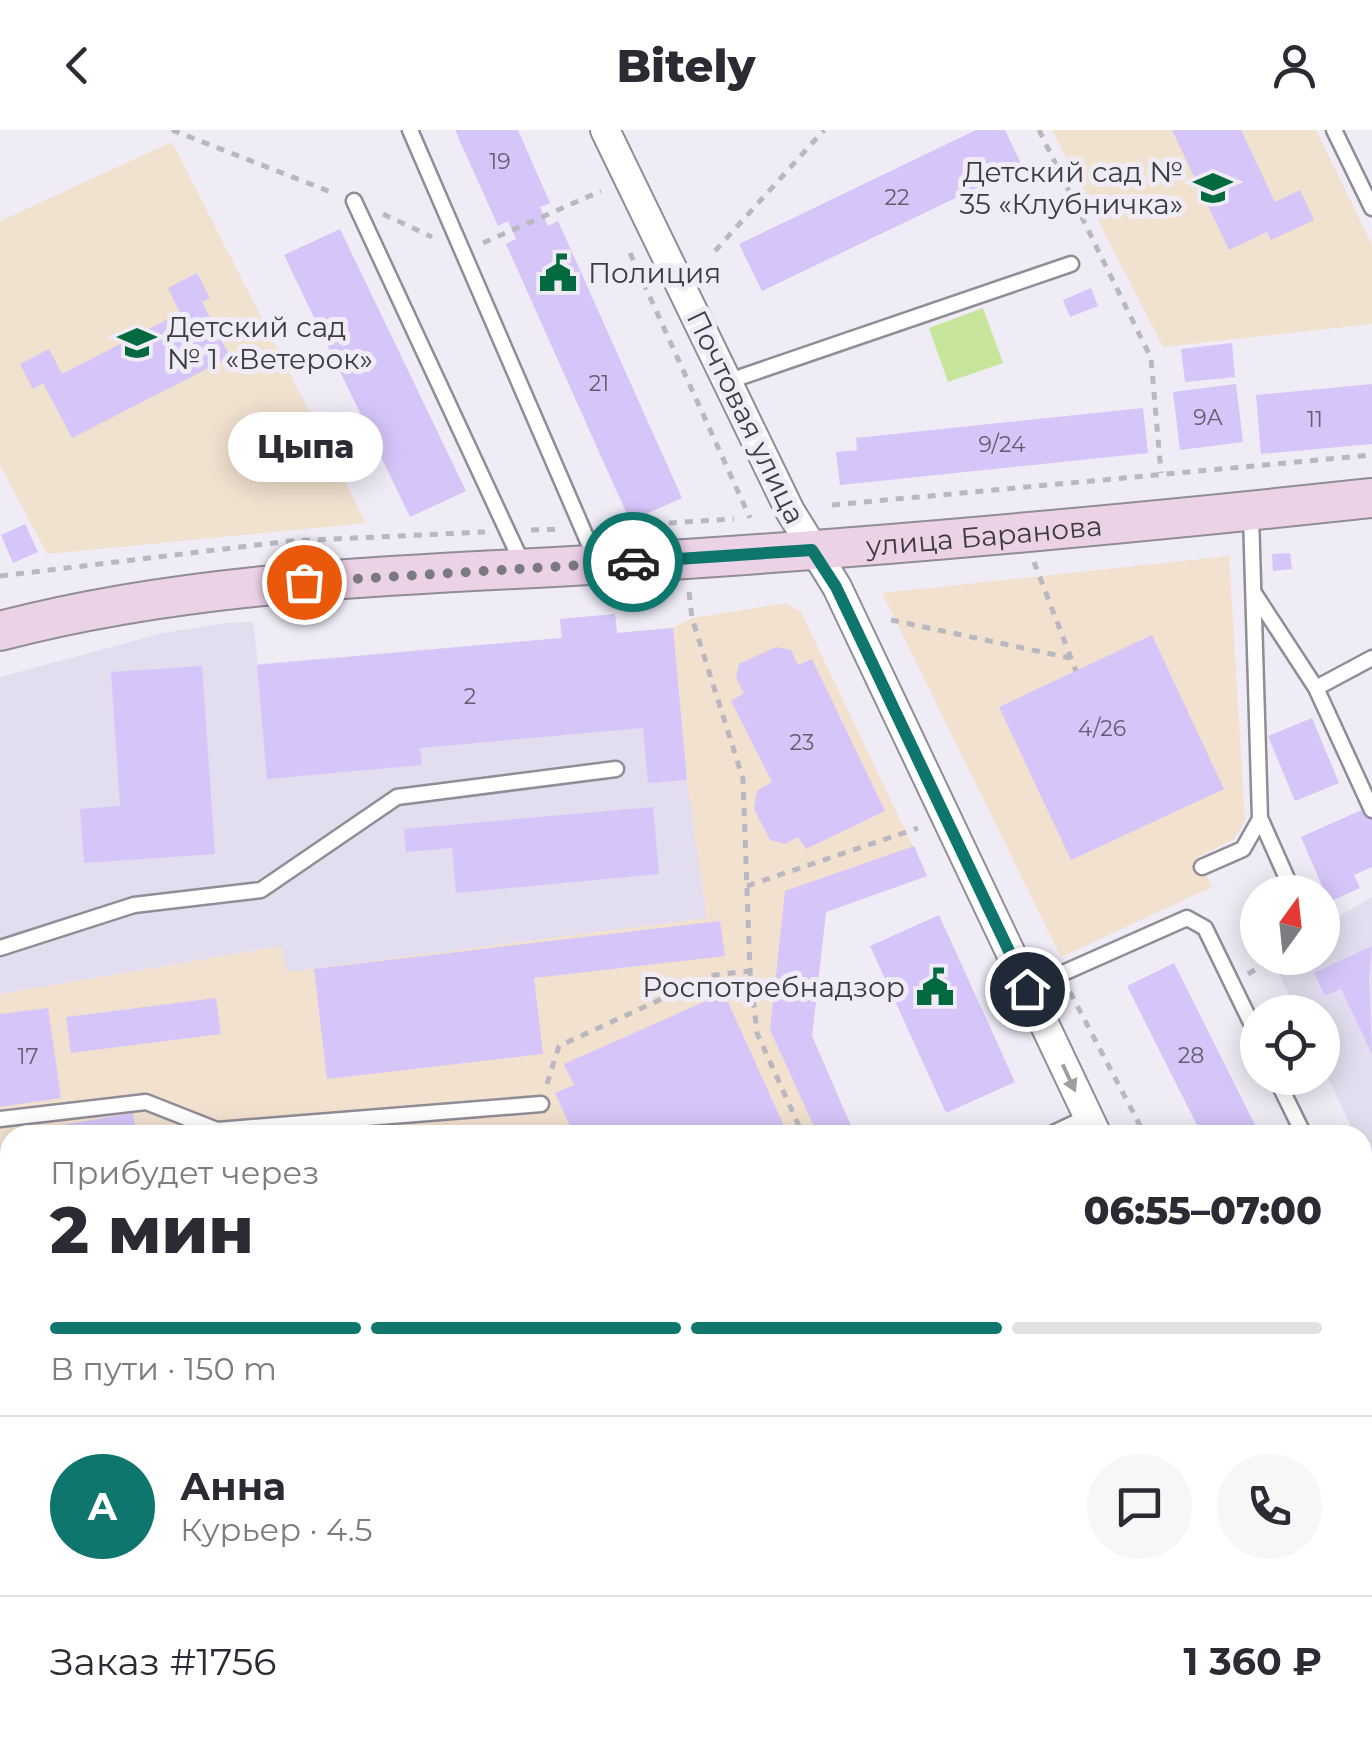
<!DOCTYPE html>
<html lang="ru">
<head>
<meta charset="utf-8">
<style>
  :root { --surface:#fff; --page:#f7f7f7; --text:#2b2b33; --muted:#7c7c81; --line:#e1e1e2; --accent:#0f766e }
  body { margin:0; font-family:Montserrat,sans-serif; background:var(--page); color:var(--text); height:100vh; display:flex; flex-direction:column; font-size:38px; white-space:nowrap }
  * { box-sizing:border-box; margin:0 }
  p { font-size:32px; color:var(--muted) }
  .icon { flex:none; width:55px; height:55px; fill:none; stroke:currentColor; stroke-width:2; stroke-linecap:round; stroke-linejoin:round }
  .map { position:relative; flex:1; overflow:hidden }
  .sheet { position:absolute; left:0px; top:995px; width:1372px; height:622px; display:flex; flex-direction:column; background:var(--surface); border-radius:30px 30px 0 0; box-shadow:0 5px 25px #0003 }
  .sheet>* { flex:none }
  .needle { width:65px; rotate:15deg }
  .controls { position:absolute; left:1240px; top:745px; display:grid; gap:20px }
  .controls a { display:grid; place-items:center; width:100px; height:100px; border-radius:50%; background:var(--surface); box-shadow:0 5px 25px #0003; font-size:50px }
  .pin { position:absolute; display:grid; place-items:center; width:85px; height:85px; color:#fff; margin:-42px; border:5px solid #fff; border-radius:50%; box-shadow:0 2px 10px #0007 }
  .courier { position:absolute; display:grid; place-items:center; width:100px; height:100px; margin:-50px; border:8px solid #0f766e; border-radius:50%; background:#fff; color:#222; box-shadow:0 2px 12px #0007 }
  .bubble { position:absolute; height:70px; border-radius:35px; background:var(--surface); box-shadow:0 5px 25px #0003; font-size:32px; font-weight:800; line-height:70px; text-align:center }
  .head em { font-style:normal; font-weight:800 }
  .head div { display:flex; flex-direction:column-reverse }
  .head { display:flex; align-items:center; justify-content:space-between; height:170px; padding:0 50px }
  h1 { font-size:65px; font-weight:800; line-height:75px }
  .bar { display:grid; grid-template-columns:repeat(4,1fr); gap:15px 10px; align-content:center; height:120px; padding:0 50px }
  .bar i { height:12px; border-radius:8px; background:var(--line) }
  .bar .active { background:var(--accent) }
  .bar p { grid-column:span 4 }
  .line { display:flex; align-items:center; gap:25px; padding:0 50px; border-top:2px solid var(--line) }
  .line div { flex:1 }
  .round { display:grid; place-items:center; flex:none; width:105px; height:105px; border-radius:52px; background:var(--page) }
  header { display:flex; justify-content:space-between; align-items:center; height:130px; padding:0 50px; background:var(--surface); font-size:45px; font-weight:800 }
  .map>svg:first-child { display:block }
</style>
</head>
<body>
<header><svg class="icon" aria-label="back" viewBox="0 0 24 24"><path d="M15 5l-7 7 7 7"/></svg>Bitely<svg class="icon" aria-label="person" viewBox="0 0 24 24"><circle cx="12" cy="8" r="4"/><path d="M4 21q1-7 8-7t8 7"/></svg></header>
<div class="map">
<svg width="1372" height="1616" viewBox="0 0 1372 1616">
  <rect width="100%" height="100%" fill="#efecf6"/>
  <path fill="#f3e1d0" d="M1229,426l16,265 -11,18 -36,18 14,30 -151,70 -179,-364z
    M785,473l16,9 126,264 -101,36 -14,124 43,99h-845v27l-10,2v-170l281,-48 6,25 400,-191 -14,-152 19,-10z"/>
  <path fill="#e3deef" d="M615,484l2,19 56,-5 14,152 20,138 -420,54 -6,-26 -281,48v-317l163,-44 62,-10 28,-1 5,42 303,-26 -1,-19z
    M1372,767v256l-7,3 -3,-21h-7l-32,-68 -1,-55h-25l-19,-40 9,-14h35l1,-32z"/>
  <path fill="#f1e1cf" d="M1052,0h264l56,115v79l-209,23z
    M172,12l194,381 -319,31 -47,-89v-244z"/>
  <path fill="#c7e69b" d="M983,178l20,55 -55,19 -19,-54z"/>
  <path fill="#d5c5f9" d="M455,0h63l32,73 -10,4 8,19 10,-5 124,277 -52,23 -124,-277 10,-5 -8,-18 -10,5z
    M976,0h29l17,36 -260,125 -23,-47z
    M1172,0h69l34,72 25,-12 14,30 -43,20 -4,-8 -38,18z
    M340,99l126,262 -56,26 -126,-262z
    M197,143l13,25 -8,4 28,55 -158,81 -29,-55 -10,6 -13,-25 29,-15 13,25 118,-61 -12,-25z
    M1091,158l7,18 -28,11 -7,-17z
    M1232,213l3,34 -50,5 -4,-33z
    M1236,254l7,58 -63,8 -7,-58z
    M1372,254v60l-111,10 -5,-59z
    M1143,278l5,45 -308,32 -4,-33 21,-2 -1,-12z
    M25,394l13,28 -25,11 -12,-28z
    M1290,423l2,16 -19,2 -1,-17z
    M615,484l2,19 56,-5 14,152 -39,3 -5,-55 -223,20 2,17 -155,14 -10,-114 305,-27 -2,-19z
    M1152,505l72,154 -153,71 -72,-153z
    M776,517l15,3 7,15 14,-6 73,152 -79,38 -8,-12 -13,7 -15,-4 -16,-31 3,-18 15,-9 -41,-81 13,-8 -8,-15 3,-14z
    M202,536l13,188 -131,9 -4,-54 40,-3 -9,-134z
    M1312,588l27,65 -44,18 -27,-65z
    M653,677l6,67 -203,19 -4,-45 -46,4 -2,-23z
    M1366,678l6,13v46l-18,8 6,13 -31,14 -28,-65z
    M914,716l13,30 -101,36 -14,124 43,99h-37l-48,-105 15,-139z
    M939,785l76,167 -69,31 -76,-167z
    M720,791l5,35 -191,22 9,76 -216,25 -13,-110z
    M1372,816l-3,32 3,76 -31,-65 -16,7 -11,-23z
    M1174,833l86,172h-58l-75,-149z
    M724,863l64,142h-214l-19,-42 19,-8 -10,-21z
    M216,868l5,36 -150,19 -5,-36z
    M48,878l13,90 -61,9v-93z
    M133,983l3,22h-72l-2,-10z
    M0,1141l10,65v21l-10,1z
    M128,1608h132l2,3 40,-3 3,8h-173z
    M646,1608h33l8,8h-50z
    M1223,1608h55l4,8h-77z"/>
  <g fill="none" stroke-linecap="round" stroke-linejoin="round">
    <g stroke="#908d96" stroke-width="19">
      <path id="lane" d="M410,0l186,430
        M1334,0l38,78
        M354,71l170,366
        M729,251l342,-117
        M1254,463l62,95 56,-30
        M1316,558l56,122
        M1261,690l32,72
        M1202,737l41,-18 17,-30 -9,-304
        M0,818l134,-43 127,-15 136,-93 219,-28
        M1027,859l160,-71 18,10 53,109
        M1276,948l28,57
        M0,989l146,-17 71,28 324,-26
        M1049,1005l38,-18
        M1362,1130l10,21
        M0,1248l10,2
        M320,1608l4,8
        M862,1611l9,-3
        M722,1616l1,-8"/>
    </g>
    <g stroke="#908d96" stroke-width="32">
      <path id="street" d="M605,0l185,381 47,76 260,548
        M1362,1172l10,-6
        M0,1441l10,19
        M1362,1524l10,20
        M84,1608l5,8
        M439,1616l17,-8"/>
    </g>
    <g stroke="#908d96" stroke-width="42">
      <g id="secondary">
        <path id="s1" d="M0,501c209,-55 425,-55 639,-69 245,-15 490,-38 733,-64"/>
      </g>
    </g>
    <path stroke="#b9b7bf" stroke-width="5" stroke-dasharray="8 8" stroke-linecap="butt" d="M172,0l164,64
      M1039,0l112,228 10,115
      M383,84l49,23
      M483,113l118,-52
      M715,121l109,-121
      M630,123l120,265
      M832,375l540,-50
      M605,397l129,-8
      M531,400l29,-1
      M1034,432l42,109
      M0,446l290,-35 195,-9
      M689,462l3,26 51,161 7,192 7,62 46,102
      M891,490l179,38
      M747,756l171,-58
      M1248,844l26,-16
      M1070,862l75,143
      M547,954l12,-38 155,-71 36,-4
      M1362,1579l10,20
      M563,1608l7,8
      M1039,1616l3,-8"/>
    <use href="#lane" stroke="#fff" stroke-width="14"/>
    <use href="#street" stroke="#fff" stroke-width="28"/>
    <use href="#secondary" stroke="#ecd2e7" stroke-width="38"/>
  </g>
  <defs><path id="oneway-solid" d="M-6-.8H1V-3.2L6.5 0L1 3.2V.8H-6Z" transform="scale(2.5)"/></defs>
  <use fill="#9e9ea0" href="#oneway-solid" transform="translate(1069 948) rotate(65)"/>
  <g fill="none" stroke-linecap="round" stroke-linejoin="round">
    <path stroke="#7b7a80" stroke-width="10" stroke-dasharray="0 18" d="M304,452l329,-20"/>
    <path stroke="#0f766e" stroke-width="12" d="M633,432l179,-12 24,37 191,402"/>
  </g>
  <defs>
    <g id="school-bare" transform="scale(3)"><path d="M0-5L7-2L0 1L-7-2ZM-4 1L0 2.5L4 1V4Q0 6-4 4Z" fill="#036a40" stroke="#efecf6" stroke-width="2.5" paint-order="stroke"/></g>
    <g id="civic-bare" transform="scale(3)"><path d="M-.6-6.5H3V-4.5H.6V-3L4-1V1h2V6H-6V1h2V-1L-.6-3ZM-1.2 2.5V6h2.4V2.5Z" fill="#036a40" stroke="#efecf6" stroke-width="2.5" paint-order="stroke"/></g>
  </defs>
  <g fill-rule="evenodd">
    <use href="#school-bare" x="1213" y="58"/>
    <use href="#civic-bare" x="558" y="143"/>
    <use href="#school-bare" x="137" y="213"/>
    <use href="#civic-bare" x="935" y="857"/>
  </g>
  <g text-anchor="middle" stroke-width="10" stroke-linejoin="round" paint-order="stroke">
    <g font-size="22" fill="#635e6e">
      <text x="500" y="39">19</text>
      <text x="897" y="75">22</text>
      <text x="599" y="261">21</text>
      <text x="1208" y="295">9А</text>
      <text x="1315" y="297">11</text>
      <text x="1002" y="322">9/24</text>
      <text x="470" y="574">2</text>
      <text x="1102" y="606">4/26</text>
      <text x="802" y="620">23</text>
      <text x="1191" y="933">28</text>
      <text x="28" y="934">17</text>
    </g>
    <g font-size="28" fill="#3d3c40" stroke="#efecf6" text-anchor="end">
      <text x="1183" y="52">Детский сад №<tspan x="1183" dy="32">35 «Клубничка»</tspan></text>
      <text x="588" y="153" text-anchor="start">Полиция</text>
      <text x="167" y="207" text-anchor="start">Детский сад<tspan x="167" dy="32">№ 1 «Ветерок»</tspan></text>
      <text x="905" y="867">Роспотребнадзор</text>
    </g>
    <g font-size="28" fill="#3d3c40" stroke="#efecf6">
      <text transform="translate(746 287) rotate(64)" y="10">Почтовая улица</text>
      <text dy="10" stroke="none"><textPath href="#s1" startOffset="990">улица Баранова</textPath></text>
    </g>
  </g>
</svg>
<div class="controls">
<a><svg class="needle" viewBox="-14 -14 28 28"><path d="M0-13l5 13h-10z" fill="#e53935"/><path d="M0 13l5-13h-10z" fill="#7c7c81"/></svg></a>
<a><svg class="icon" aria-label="locate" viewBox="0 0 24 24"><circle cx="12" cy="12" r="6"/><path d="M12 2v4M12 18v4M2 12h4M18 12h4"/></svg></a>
</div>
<div class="pin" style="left:304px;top:452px;background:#ea580c"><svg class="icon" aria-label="bag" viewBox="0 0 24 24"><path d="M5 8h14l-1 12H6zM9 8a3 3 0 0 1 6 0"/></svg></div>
<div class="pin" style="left:1027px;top:859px;background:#1f2937"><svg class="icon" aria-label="home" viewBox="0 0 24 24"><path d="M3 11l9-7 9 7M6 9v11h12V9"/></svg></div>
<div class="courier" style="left:633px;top:432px"><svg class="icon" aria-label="car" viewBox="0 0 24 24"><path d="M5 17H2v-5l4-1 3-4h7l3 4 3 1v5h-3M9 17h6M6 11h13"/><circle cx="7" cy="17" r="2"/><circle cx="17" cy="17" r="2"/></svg></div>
<div class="bubble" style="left:228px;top:282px;width:155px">Цыпа</div>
<section class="sheet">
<div class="head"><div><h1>2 мин</h1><p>Прибудет через</p></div><em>06:55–07:00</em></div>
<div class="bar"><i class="active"></i><i class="active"></i><i class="active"></i><i></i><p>В пути · 150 m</p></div>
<div class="line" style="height:180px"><b class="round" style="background:var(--accent);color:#fff">А</b><div><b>Анна</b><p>Курьер · 4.5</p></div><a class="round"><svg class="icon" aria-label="chat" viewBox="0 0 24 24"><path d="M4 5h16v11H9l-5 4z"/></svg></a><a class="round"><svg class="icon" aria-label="phone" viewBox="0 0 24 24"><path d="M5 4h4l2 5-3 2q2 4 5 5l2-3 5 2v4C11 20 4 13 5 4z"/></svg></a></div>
<div class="line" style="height:130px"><div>Заказ #1756</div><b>1 360 ₽</b></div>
</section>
</div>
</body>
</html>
